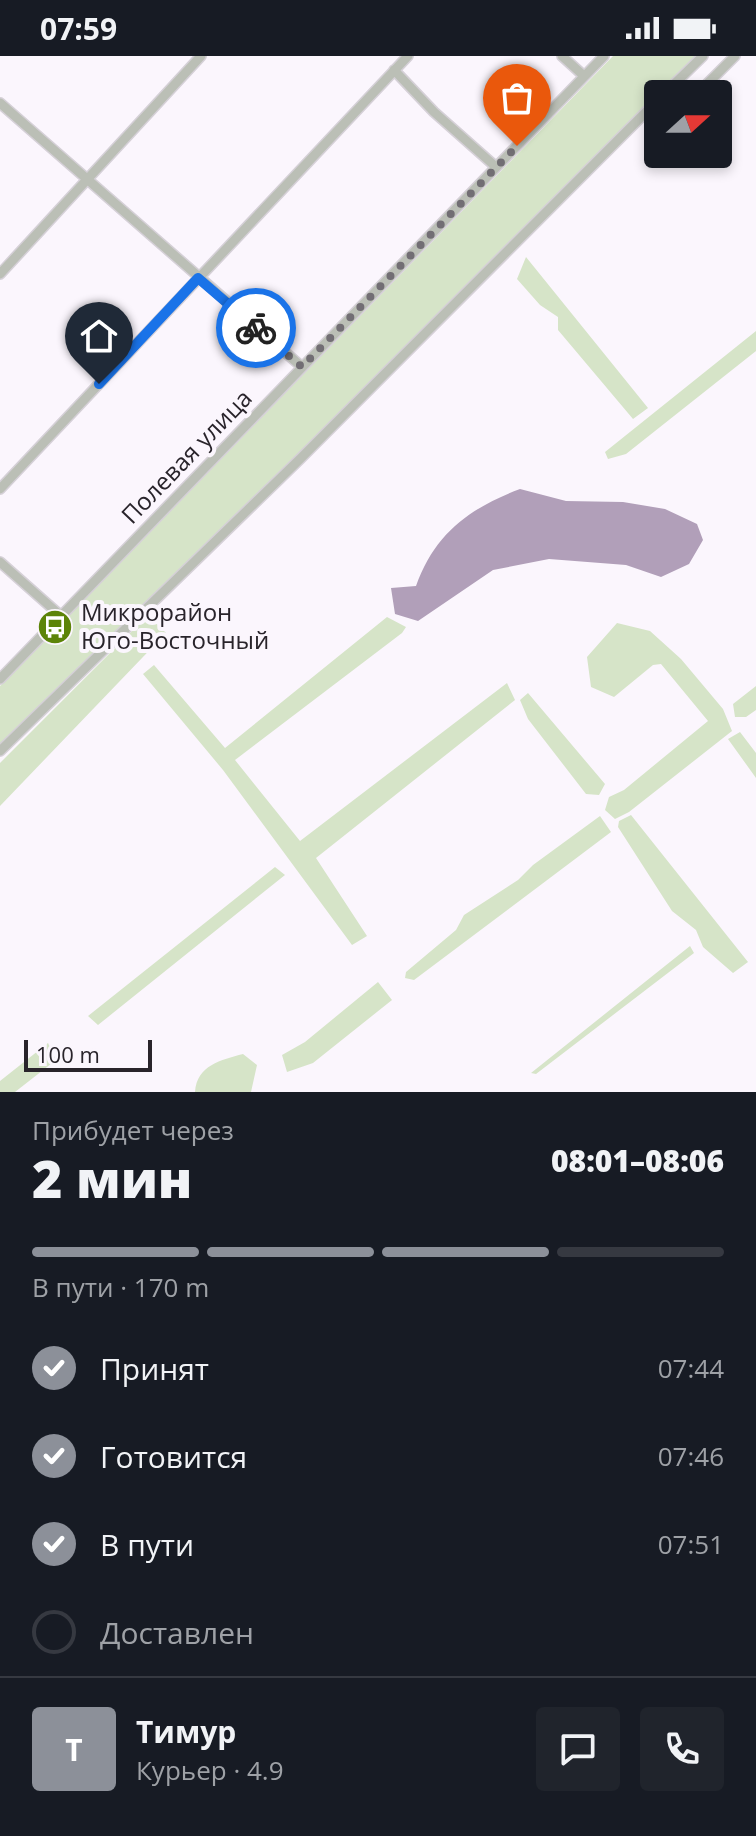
<!DOCTYPE html>
<html lang="ru">
<head>
<meta charset="utf-8">
<style>
  :root { --surface:#171b24; --page:#20242c; --text:#f1f3f6; --muted:#9ea1a6; --line:#363941; --accent:#8c9099 }
  body { margin:0; font-family:"Open Sans",sans-serif; background:var(--page); color:var(--text); height:100vh; display:flex; flex-direction:column; font-size:30px; white-space:nowrap }
  * { box-sizing:border-box; margin:0 }
  p { font-size:26px; color:var(--muted) }
  .icon { flex:none; width:44px; height:44px; fill:none; stroke:currentColor; stroke-width:2; stroke-linecap:round; stroke-linejoin:round }
  .map { position:relative; height:1036px; overflow:hidden }
  .details { display:flex; flex-direction:column; background:var(--surface); flex:1 }
  .details>* { flex:none }
  .needle { width:52px; rotate:69deg }
  .tools { position:absolute; left:644px; top:24px; display:grid; gap:16px }
  .tools a { display:grid; place-items:center; width:88px; height:88px; border-radius:8px; background:var(--surface); box-shadow:0 4px 12px #0003; font-size:40px }
  .scale { position:absolute; left:24px; bottom:20px; width:128px; box-sizing:border-box; padding-left:8px; border:4px solid #29242b; border-top:0; font-size:22px; line-height:28px; white-space:nowrap; color:#29242b; -webkit-text-stroke:6px #fbf6fd; paint-order:stroke }
  .pin { position:absolute; display:grid; place-items:center; width:68px; height:68px; color:#fff; margin:-82px -34px; border-radius:50% 50% 50% 0; rotate:-45deg; box-shadow:0 0 8px #0007 }
  .pin .icon { rotate:45deg }
  .courier { position:absolute; display:grid; place-items:center; width:80px; height:80px; margin:-40px; border:6px solid #1a73e8; border-radius:50%; background:#fff; color:#222; box-shadow:0 2px 10px #0007 }
  .headline em { font-style:normal; font-weight:800 }
  .headline div { display:flex; flex-direction:column-reverse }
  .headline { display:flex; align-items:center; justify-content:space-between; height:136px; padding:0 32px }
  h1 { font-size:52px; font-weight:800; line-height:60px }
  .bar { display:grid; grid-template-columns:repeat(4,1fr); gap:12px 8px; align-content:center; height:96px; padding:0 32px }
  .bar i { height:10px; border-radius:6px; background:var(--line) }
  .bar .active { background:var(--accent) }
  .bar p { grid-column:span 4 }
  .line { display:flex; align-items:center; gap:20px; padding:0 32px; border-top:2px solid var(--line) }
  .line div { flex:1 }
  .round { display:grid; place-items:center; flex:none; width:84px; height:84px; border-radius:8px; background:var(--page) }
  ol { padding:0 32px; list-style:none }
  li { display:flex; align-items:center; gap:24px; height:88px }
  li p { margin-inline-start:auto }
  li .icon { padding:8px; border-radius:50%; background:var(--accent); color:#fff; stroke-width:4 }
  li:last-child { color:var(--muted) }
  li i { width:44px; height:44px; border:4px solid var(--line); border-radius:50% }
  .status { display:flex; justify-content:space-between; align-items:center; height:56px; padding:0 40px; background:var(--surface); direction:ltr }
  .status svg { height:22px; fill:currentColor }
  .map>svg:first-child { display:block }
</style>
</head>
<body>
<div class="status"><b>07:59</b><svg viewBox="0 0 49 12"><path d="M0 12V9h3v3zM5 12V6h3v6zM10 12V3h3v9zM15 12V0h3v12zM26 1h20v11H26zM47 4h2v5h-2z"/></svg></div>
<div class="map">
<svg width="756" height="1036" viewBox="0 0 756 1036">
  <rect width="100%" height="100%" fill="#fbf6fd"/>
  <path fill="#d6e4c8" d="M613,0h92l-39,38h-8v8l-658,650v-66z
    M526,201l122,151 -15,11 -75,-89v-13l-18,-12 -23,-26z
    M756,275v20l-130,103 -18,5 -3,-7z
    M148,559l18,18 -166,173v-43z
    M387,561l19,10 -4,6 -167,127 65,81 207,-158 8,17 -199,158 51,78 -15,9 -129,-175 -80,-96 11,-9 71,83z
    M617,567l33,8 31,28 42,50 9,22 -103,81 -14,7 -10,-9 4,-13 15,-7 84,-69 -47,-57 -8,1 -39,32 -23,-10 -4,-30z
    M756,630v24l-10,7h-11l-2,-13z
    M528,637l77,91 -6,11 -13,-1 -58,-75 -8,-19z
    M740,676l16,21v25l-28,-39z
    M631,759l117,147 -15,11 -30,-26 -7,-17 -24,-19 -54,-84 1,-6z
    M600,760l11,16 -197,148 -9,-2 1,-6 50,-42 8,-15 54,-35 15,-15z
    M275,811l10,8 -187,150 -10,-9z
    M690,890l4,7 -158,121 -5,-1z
    M378,926l14,18 -79,63 -26,9 -5,-17 23,-13z
    M48,987l8,17 -41,32h-15v-11z
    M243,998l14,11 -6,27h-56c2,-27 26,-32 48,-38z"/>
  <path fill="#b19fb9" d="M520,433l46,12 57,1 42,7 32,15 6,16 -14,24 -28,13 -35,-12 -77,-6 -56,11 -75,51 -23,-7 -4,-26 25,-2c19,-53 54,-78 104,-97z"/>
  <g fill="none" stroke-linecap="round" stroke-linejoin="round">
    <g stroke="#d5d0d7" stroke-width="12">
      <path id="minor" d="M562,0l22,20
        M394,14l40,42 62,55
        M664,38l39,-38
        M697,38l38,-38
        M0,47l302,264
        M0,218l201,-218
        M0,433l408,-433
        M0,506l61,54
        M0,623l604,-623
        M0,695l300,-292 358,-359"/>
    </g>
    <use href="#minor" stroke="#bbbfb6" stroke-width="9"/>
  </g>
  <g fill="none" stroke-linecap="round" stroke-linejoin="round">
    <path stroke="#726e74" stroke-width="8" stroke-dasharray="0 14.4" d="M256,272l46,39 215,-221"/>
    <path stroke="#1a73e8" stroke-width="10" d="M99,328l99,-106 58,50"/>
  </g>
  <defs>
    <g id="bus-disc" transform="scale(1.8)"><circle r="9.5" fill="#5c8408" stroke="#fbf6fd"/><path d="M-5-6H5V4H4V6H2V4H-2V6H-4V4H-5ZM-3.5-4V0h7V-4ZM-3.5 1.2v1.5H-2V1.2ZM2 1.2v1.5H3.5V1.2Z" fill="#fff"/></g>
  </defs>
  <g fill-rule="evenodd">
    <use href="#bus-disc" x="55" y="571"/>
  </g>
  <g text-anchor="middle" stroke-width="8" stroke-linejoin="round" paint-order="stroke">
    <g font-size="24" fill="#29242b" stroke="#fbf6fd">
      <text transform="translate(187 401) rotate(-46)" y="8">Полевая улица</text>
    </g>
    <g font-size="24" fill="#29242b" stroke="#fbf6fd" text-anchor="start">
      <text x="81" y="565">Микрорайон<tspan x="81" dy="28">Юго-Восточный</tspan></text>
    </g>
  </g>
</svg>
<div class="tools">
<a><svg class="needle" viewBox="-14 -14 28 28"><path d="M0-13l5 13h-10z" fill="#e53935"/><path d="M0 13l5-13h-10z" fill="#9ea1a6"/></svg></a>
</div>
<div class="scale">100 m</div>
<div class="pin" style="left:517px;top:90px;background:#ea580c"><svg class="icon" aria-label="bag" viewBox="0 0 24 24"><path d="M5 8h14l-1 12H6zM9 8a3 3 0 0 1 6 0"/></svg></div>
<div class="pin" style="left:99px;top:328px;background:#1f2937"><svg class="icon" aria-label="home" viewBox="0 0 24 24"><path d="M3 11l9-7 9 7M6 9v11h12V9"/></svg></div>
<div class="courier" style="left:256px;top:272px"><svg class="icon" aria-label="bike" viewBox="0 0 24 24"><circle cx="6" cy="16" r="4"/><circle cx="18" cy="16" r="4"/><path d="M6 16l4-8h5l3 8M10 8l3 8H6M13 5h3"/></svg></div>
</div>
<section class="details">
<div class="headline"><div><h1>2 мин</h1><p>Прибудет через</p></div><em>08:01–08:06</em></div>
<div class="bar"><i class="active"></i><i class="active"></i><i class="active"></i><i></i><p>В пути · 170 m</p></div>
<ol>
<li><svg class="icon" aria-label="check" viewBox="0 0 24 24"><path d="M5 12l5 5 9-10"/></svg>Принят<p>07:44</p></li>
<li><svg class="icon" aria-label="check" viewBox="0 0 24 24"><path d="M5 12l5 5 9-10"/></svg>Готовится<p>07:46</p></li>
<li><svg class="icon" aria-label="check" viewBox="0 0 24 24"><path d="M5 12l5 5 9-10"/></svg>В пути<p>07:51</p></li>
<li><i></i>Доставлен</li>
</ol>
<div class="line" style="height:144px"><b class="round" style="background:var(--accent);color:#fff">Т</b><div><b>Тимур</b><p>Курьер · 4.9</p></div><a class="round"><svg class="icon" aria-label="chat" viewBox="0 0 24 24"><path d="M4 5h16v11H9l-5 4z"/></svg></a><a class="round"><svg class="icon" aria-label="phone" viewBox="0 0 24 24"><path d="M5 4h4l2 5-3 2q2 4 5 5l2-3 5 2v4C11 20 4 13 5 4z"/></svg></a></div>
</section>
</body>
</html>
